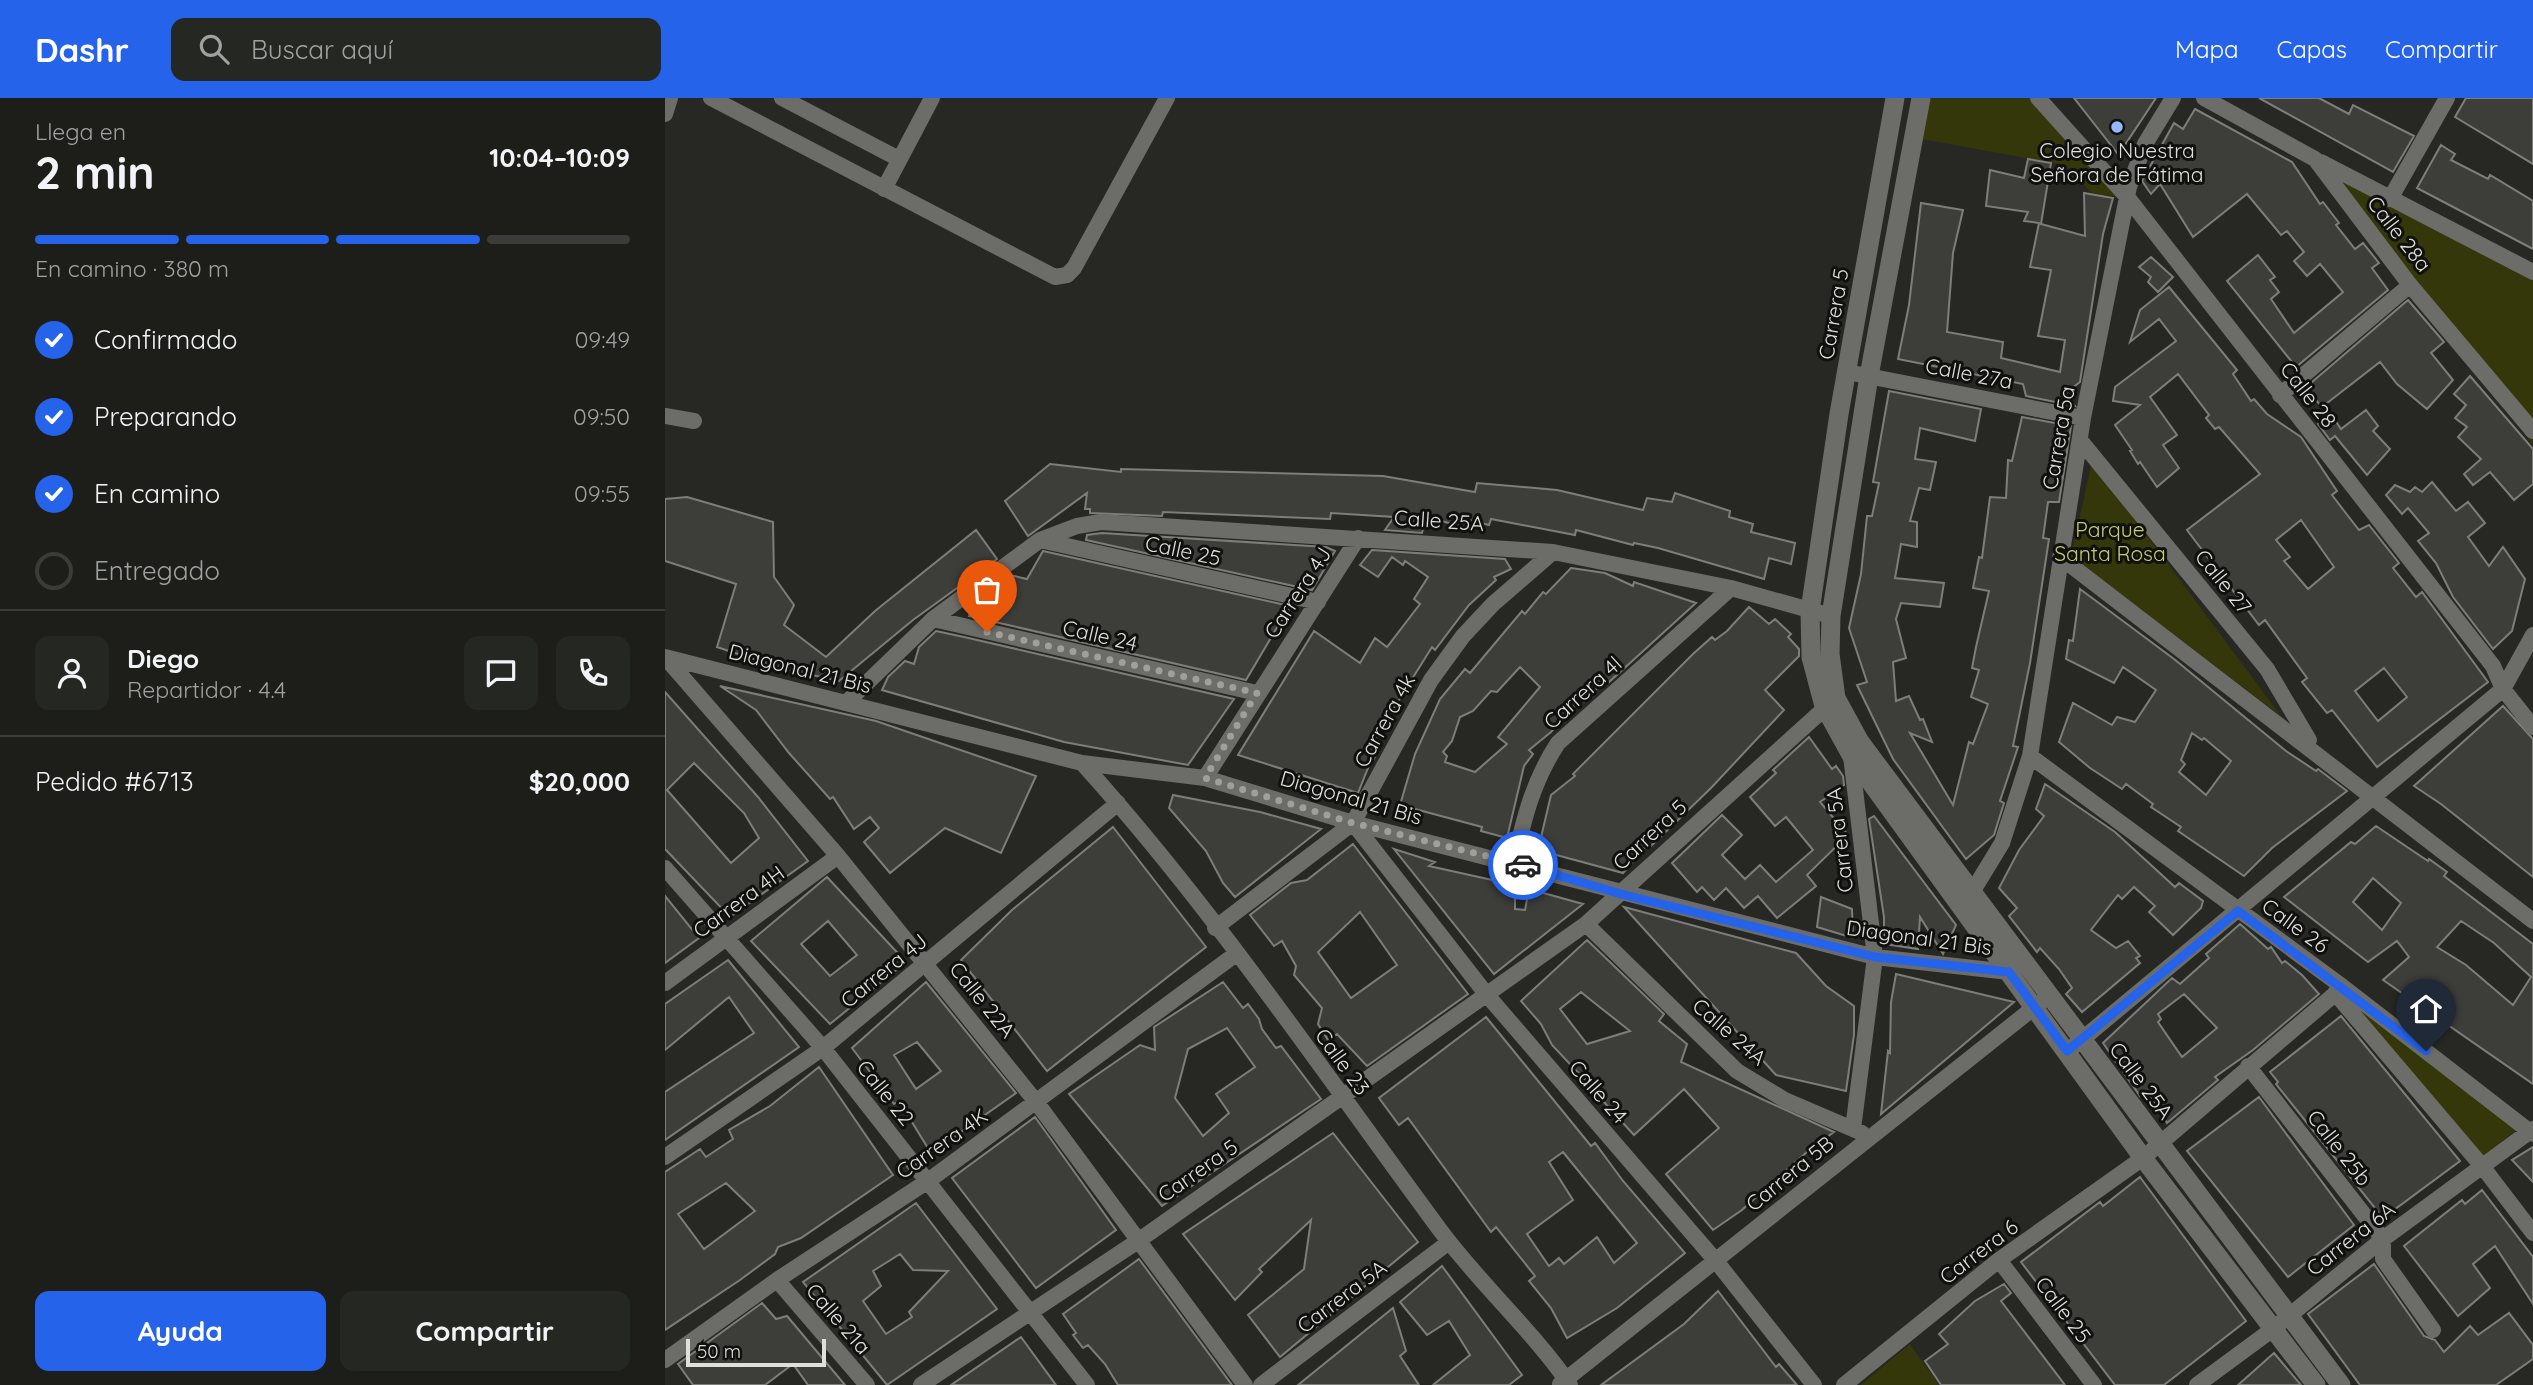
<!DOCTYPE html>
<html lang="es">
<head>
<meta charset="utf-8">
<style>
  :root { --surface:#1d1e1a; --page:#252723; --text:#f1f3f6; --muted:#a0a2a2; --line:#3b3c39; --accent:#2563eb }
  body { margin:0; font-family:Quicksand,sans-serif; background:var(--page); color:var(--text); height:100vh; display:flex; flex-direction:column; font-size:26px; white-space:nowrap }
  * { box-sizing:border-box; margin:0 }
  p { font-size:23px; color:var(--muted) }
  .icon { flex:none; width:38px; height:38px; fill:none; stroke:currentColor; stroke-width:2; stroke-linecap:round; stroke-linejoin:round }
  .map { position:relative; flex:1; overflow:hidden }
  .drawer { display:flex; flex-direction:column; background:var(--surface); width:665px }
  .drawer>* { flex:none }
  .scale { position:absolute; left:21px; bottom:18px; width:140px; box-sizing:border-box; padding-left:7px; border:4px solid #dfdfdc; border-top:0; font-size:19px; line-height:24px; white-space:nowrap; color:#dfdfdc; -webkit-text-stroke:5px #10100e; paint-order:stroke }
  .pin { position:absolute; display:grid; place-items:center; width:60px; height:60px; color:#fff; margin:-72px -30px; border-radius:50% 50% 50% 0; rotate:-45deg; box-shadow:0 0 7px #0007 }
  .pin .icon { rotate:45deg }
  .courier { position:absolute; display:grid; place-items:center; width:70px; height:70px; margin:-35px; border:5px solid #2563eb; border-radius:50%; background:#fff; color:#222; box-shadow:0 2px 9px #0007 }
  .summary em { font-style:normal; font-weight:800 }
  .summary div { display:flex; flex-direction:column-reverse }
  .summary { display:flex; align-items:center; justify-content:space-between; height:119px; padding:0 35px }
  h1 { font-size:46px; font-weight:800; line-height:52px }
  .bar { display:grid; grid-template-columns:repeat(4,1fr); gap:10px 7px; align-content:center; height:84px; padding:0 35px }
  .bar i { height:9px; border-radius:5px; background:var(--line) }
  .bar .selected { background:var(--accent) }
  .bar p { grid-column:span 4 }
  .line { display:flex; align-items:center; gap:18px; padding:0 35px; border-top:2px solid var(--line) }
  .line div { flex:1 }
  .round { display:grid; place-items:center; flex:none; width:74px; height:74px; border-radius:14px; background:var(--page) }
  ol { padding:0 35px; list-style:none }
  li { display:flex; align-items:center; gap:21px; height:77px }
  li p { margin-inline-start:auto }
  li .icon { padding:7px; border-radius:50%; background:var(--accent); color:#fff; stroke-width:4 }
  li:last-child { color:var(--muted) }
  li i { width:38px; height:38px; border:4px solid var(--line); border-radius:50% }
  .primary-button { display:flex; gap:14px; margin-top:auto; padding:14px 35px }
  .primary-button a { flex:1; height:80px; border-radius:14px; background:var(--accent); color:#fff; font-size:28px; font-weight:800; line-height:80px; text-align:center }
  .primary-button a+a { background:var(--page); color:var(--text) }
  header { display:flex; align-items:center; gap:42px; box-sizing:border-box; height:98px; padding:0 35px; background:var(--accent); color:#fff }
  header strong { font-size:33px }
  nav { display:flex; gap:38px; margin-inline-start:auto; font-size:24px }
  .search { width:490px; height:63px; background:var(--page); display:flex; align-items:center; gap:18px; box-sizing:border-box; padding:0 24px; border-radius:14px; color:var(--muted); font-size:26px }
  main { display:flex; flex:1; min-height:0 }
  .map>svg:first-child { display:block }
</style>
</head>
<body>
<header>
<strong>Dashr</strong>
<div class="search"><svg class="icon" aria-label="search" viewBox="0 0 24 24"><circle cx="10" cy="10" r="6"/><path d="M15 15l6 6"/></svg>Buscar aquí</div>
<nav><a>Mapa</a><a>Capas</a><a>Compartir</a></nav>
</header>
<main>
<section class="drawer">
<div class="summary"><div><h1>2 min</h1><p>Llega en</p></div><em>10:04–10:09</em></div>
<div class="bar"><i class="selected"></i><i class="selected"></i><i class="selected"></i><i></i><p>En camino · 380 m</p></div>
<ol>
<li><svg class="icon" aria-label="check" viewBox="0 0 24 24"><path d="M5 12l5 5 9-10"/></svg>Confirmado<p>09:49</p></li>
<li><svg class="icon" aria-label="check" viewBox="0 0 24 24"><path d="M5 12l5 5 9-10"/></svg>Preparando<p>09:50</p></li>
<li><svg class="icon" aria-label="check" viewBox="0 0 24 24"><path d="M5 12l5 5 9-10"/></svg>En camino<p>09:55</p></li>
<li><i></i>Entregado</li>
</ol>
<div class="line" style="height:126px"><a class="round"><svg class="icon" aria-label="person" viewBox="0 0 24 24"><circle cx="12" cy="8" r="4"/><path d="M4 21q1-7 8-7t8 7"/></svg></a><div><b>Diego</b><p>Repartidor · 4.4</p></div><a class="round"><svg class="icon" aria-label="chat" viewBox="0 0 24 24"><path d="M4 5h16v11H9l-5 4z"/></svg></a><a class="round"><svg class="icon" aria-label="phone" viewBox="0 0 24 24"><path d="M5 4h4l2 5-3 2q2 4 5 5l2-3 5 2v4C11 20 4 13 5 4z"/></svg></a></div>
<div class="line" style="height:91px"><div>Pedido #6713</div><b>$20,000</b></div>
<div class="primary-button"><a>Ayuda</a><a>Compartir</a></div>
</section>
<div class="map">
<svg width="1868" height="1287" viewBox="0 0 1868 1287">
  <rect width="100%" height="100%" fill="#272823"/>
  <path fill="#33370a" d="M1257,0h119l78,99 -27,-4 -27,-28 -149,-27z
    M1650,61l218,112v173l-124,-150z
    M1427,364l189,254 -210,-160z
    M1679,898l172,134 -34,27z
    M1245,1246l29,41h-78z"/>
  <path fill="#3d3e3a" stroke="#7d7e79" stroke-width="2" fill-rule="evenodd" d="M1409,0h82l-33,50 -2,10z
    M1594,0h60l30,16 4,-9 61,31 -21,36z
    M1801,0h67v66l-78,-47z
    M1530,11l97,53 28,42 3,-2 16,21 -3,2 19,24 8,-6 16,20 -7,5 16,22 -92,77 -69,-86 31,-26 17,22 -5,3 9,12 -8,7 23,34 49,-41 -23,-28 -13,12 -13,-15 10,-9 -17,-21 -6,4 -34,-41 -54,43 -33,-53 -9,10 -9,-13 32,-58 9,6z
    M1776,47l14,9 -4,6 37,19 2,-4 43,26v48l-116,-61z
    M1363,61l23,4 -10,61 44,12 -1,-43 29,5 -10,36 -23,148 -14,11 9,13 -49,-10 -3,-12 -125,-25 11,-54 12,-102 42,7 -10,43 -6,79 56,10 -2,16 59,14 5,-32 -27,-4 13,-66 -21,-3 9,-44 -15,-2 4,-9 -42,-6 4,-36 34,8z
    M1486,159l22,20 -15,15 -10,-10 3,-5 -12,-10z
    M1504,189l68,83 -4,4 18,27 3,-2 13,15 34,23 36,54 -5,4 13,17 14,18 10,-5 30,38 -6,5 23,29 6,-5 66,90 -111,85 -45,-57 -5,3 -25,-31 5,-4 -42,-58 -6,5 -72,-95 73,-56 -41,-47 -4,2 -9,-11 3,-3 -31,-41 -28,23 27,38 -14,10 16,23 -22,19 -17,-25 -2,2 -8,-13 2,-1 -17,-25 25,-20 -27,-4 2,-14 61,-46 -17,-22 -29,23 10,-32zM1636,422l33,47 -26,22 -24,-28 6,-4 -14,-17zM1719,570l23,29 -29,24 -23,-30z
    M1743,202l36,42 -13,11 22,27 -26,29 -30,-25 -17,-22 -58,45 -17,-19z
    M1805,278l63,73v35l-19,16 -24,-28 -17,13 -9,-11 17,-15 -23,-22 9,-10 -12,-9 11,-13 -12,-11z
    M1224,293l92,18 -6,32 -55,-13 -5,31 21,3 -6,28 -11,-2 -9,33 7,1v25l-16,-3 -6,34 49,5 -4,24 -39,-4 -5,16 10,39 -13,4 3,39 13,-5 11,24 3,-1 9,23 -22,-9 43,72 16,-63 4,2 15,-40 -17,-7 8,-27 -7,-2 4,-21 13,-56 -16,-3 6,-31 3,1 8,-61 16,1 2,-38 4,1 10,-44 49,9 -12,76h-11l-5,36 6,1 -19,124 -17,83 5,1 -18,54 4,2 -10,32 -28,24 -73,-100 -36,-74 10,-3 -18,-54 12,-54 6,-58h5l7,-33 -6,-1z
    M1701,312l12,16 -5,5 17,18 -23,26 -32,-39 -5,4 -12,-16 13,-10 10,15z
    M385,366l71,8v-3l262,7 92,16 2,-9 80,7 86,20 4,-12 25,4 3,-9 55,18 -1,6 24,7 -2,8 44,11 -4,21 -22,-6 -5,21 -106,-31 -24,-5 -1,2 -57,-15 -1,5 -84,-16 -2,6 -20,-5 -1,8 -42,-11 -4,16 -37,-3 9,-13 -63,-4 -1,6 -167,-7 -1,4 -72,-3v-4h-5l2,-16 -59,43 -23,-35z
    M1767,384l24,29 12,-9 17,21 -17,14 21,29 14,-19 22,32 -13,52 -19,18 -40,-52 -17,-34 -18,-22 11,-8 -21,-25 -6,6 -16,-19 9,-10 15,7 5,-5 7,5z
    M22,399l86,25 1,55 20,28 -10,20 42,32 49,-46 101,-81 21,29 -84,61 -74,61 -59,-13 -63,-21 19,-63 -71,-23v-62z
    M437,435l224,14 9,4 -23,39 -226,-50 1,-5z
    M707,452l133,9 6,10 -17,8 2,3 -27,25 -34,45 -3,-3 -58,93 5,2 -5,17 -2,-1 -14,35 -120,-38 76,-124 46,32 15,-25 12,9 33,-43 -6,-5 14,-22 -23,-16 -2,4 -11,-8 -14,20 -18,-12z
    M378,453l247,55 -5,15 -3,-2 -36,61 -277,-64 4,-13 37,-28 17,4z
    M906,470l34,5 28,13 1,-4 62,21 -87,79 -3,-3 -22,23 -3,-4 -30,34 -22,18 4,4 -9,12 -17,72 -26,-7 1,-4 -82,-22 15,-51 25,-55 25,-30 5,4 52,-62 3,3 18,-22 3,2zM855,569l20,20 -42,50 9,7 -32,28 -30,-10 2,-6 -4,-4 9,-11 8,-24 13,-6 18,-20 6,1z
    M1415,491l94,70 112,92 30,20 2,-2 29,22 -75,57 -28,28 -66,-45 3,-4 -30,-20 2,-3 -27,-20 -4,5 -32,-21 -31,-26 14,-39 39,22 5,-8 18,5 21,-32 -33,-23 -9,16 -48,-24 3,-19 4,1zM1527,635l10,7 2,-2 27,23 -25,34 -27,-23 6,-8 -4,-4z
    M1084,509l20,17 6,-5 16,15 -3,3 11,12v7l-34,34 19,20 -73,78 -61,59 -3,-2 -24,28 -85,-23 13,-55 24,-19 -2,-2 120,-120 19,-17 3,3 12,-9z
    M271,533l28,6 270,62 -46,66 -124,-23 -182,-52 6,-13 17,-16 9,3 5,-17z
    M55,588l156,35 160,55 -35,77 -56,-25 -55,45 -26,-31 15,-14 -9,-11 -16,12 -21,-32 -3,2 -41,-46 -33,-43z
    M0,594l93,105 50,64 -78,56 -65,-68zM29,665l50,50 15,25 -28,25 -64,-73z
    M1838,608l30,33v138l-92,-73 -27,-18z
    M1144,639l23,32 4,-3 7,10 1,9 -24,17 28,33 -41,40 9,11 -39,32 -19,-22 -14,12 -18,-20 -12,12 -12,-13 -5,5 -25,-29 50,-48 20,20 -20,20 23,24 15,-14 16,17 37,-32 -27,-33 -11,9 -25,-29 26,-24 -3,-3z
    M1380,686l70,48 60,55 4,-4 24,18 -2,7 -28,27 -24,-23 6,-6 -21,-19 -12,12 -4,-4 -27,35 25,18 12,-7 12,15 -4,2 4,5 -58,49 -16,-18 6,-6 -13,-19 -19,-21 -3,4 -28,-36 8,-8 -18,-20 20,-38 25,-34 -8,-7z
    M508,697l87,17 61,17 -86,68 -12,-14 -17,-32 -37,-43z
    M1209,718l82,109 -13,29 -23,-37 -2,32 -34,-5v-27l-15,-98z
    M1711,728l52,35 1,-2 18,13 -3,4 89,68v140l-150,-104 26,-23 -12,-16 -29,21 -84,-65 67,-55 4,2zM1708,780l28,25 -19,27 -29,-28zM1796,823l33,22 37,34 -18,28 -47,-40 -29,-18z
    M448,729l93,120 -159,124 -86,-111 51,-50z
    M688,746l115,150 -101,72 -30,-32 -9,6 -10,-16 4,-16 -28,-33 2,-9 -14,-25 -8,5 -24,-31 41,-32 16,-3zM695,814l37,53 -46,33 -33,-46z
    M729,751l41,13 -6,4 86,19v24l10,1 4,-21 54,15 -89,70z
    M162,779l79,85 -76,62 -79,-83zM163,823l29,34 -27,21 -29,-32z
    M0,798l34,42 -34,25z
    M1156,799l31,12 1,29 -36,-11z
    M959,809l172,46 30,33 28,20v29l-8,56 -70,-16z
    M1575,826l28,25 3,-2 11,16 3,-2 17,14 17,19 -66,56 -38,27 3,3 -51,43 -20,-32 -7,5 -37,-53 69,-65 8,6 29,-26 -3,-4zM1519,896l33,34 -35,29 -24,-35 3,-3 -3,-5z
    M922,842l77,74 -5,7 28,23 -6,18 153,70 -26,19 -66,59 -29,20 -47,-56 53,-46 -35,-39 -50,46 -31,-34 -17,-24 -2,2 -32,-34 -11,-21 -20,-23zM916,894l6,5 43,34 -43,13 -27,-35z
    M63,862l71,87 -134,93v-48l89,-59 -25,-36 -64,53v-46z
    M1231,876l118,28 -133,112 7,-63 2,2 1,-51z
    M261,884l90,111 -85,60 -32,-52 -5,3 -42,-56zM252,944l24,29 -25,18 -22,-34z
    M558,884l20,26 5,-4 11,15 3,10 14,19 5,-2 40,53 -159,107 -93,-112 71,-49 15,5 -1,-23zM562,930l28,39 -39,27 13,19 -26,23 -28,-38 13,-49z
    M1676,918l119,145 -77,57 -107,-134 2,-2 -8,-10z
    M821,919l105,129 4,-3 28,38 62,72 -68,55 -50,30 -16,-30 -22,-27 6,-5 -39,-49 -5,5 -83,-114 -9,7 -20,-27zM898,1054l74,91 -23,20 -17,-26 -33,27 -5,-6 -10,8 -22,-32 46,-34 -24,-38z
    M154,969l74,108 -92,63 -23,9 -3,7 -35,26 -75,50v-158l35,-23 6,8 27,-18 -4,-9 41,-24zM61,1085l29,28 -51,38 -26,-35z
    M1594,999l95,128 -66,52 -101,-126z
    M370,1019l81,113 -80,58 -84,-110z
    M668,1035l85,109 -138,115 -32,-42 56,-46 7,-49 -52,49 3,3 -27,28 -52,-66z
    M1868,1049v35l-21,-22z
    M1475,1079l106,144 -82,64h-49l-94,-123 79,-60 3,4z
    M1817,1092l51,67v47l-38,-58 -22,18 17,24 -32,28 -54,-70 58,-46 3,4z
    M251,1105l81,106 -110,76 -84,-103zM235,1156l13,16 35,1 -39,41 3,5 -26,17 -23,-33 18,-15 -8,-15z
    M474,1161l93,126h-114l-13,-21 -17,-19 -5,3 -10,-13 3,-2 -13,-19z
    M1709,1166l50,72 11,4 9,12 26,-26 8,9 31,-22 24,32v14l-37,26h-136l-52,-71z
    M777,1168l80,109 -13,10h-76l37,-30 -21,-34 -22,14 -27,-33z
    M1339,1186l7,9 -10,8 64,84h-124l-16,-24 23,-17 -9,-10 36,-33z
    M1053,1193l58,76 3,-3 18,21h-196l83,-61z
    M97,1205l14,16 11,-3 58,69h-37l-15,-21 -28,21h-72l-15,-21z
    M728,1210l13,43 -6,5 19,29h-121z
    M356,1239l35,48h-105z
    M1609,1255l27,32h-63z"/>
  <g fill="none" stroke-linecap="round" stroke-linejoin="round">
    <path stroke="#6c6d68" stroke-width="16" d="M46,0l344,179 12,-2 7,-7 93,-170
      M117,0l117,61
      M1373,0l90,100 365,468 10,23 30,38
      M1539,0l111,61 95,126 123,146
      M0,16l5,-16
      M1656,64l212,110
      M219,91l48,-91
      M1725,101l57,-101
      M1182,274l236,46
      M1615,297l130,-110
      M0,318l29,5
      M1415,342l187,229 42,71
      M375,442l278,62
      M1395,459l473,364
      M268,521l324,74
      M0,559l417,106 123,15 148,45 522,134 134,15 6,-5
      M0,559l173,199 199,247 208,282
      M181,605l87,-84 107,-79 37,-14 24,-4 452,30 178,36 100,28
      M1186,658l24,201 -22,172
      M1365,658l313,231 190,147
      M417,665c131,145 242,310 358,467 40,54 92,100 130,155
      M540,680l153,-240
      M688,725l134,172 229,266 98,124
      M849,764c10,-44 19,-81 44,-119l173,-155
      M0,770l158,180 264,337
      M1301,804l36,-59 28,-87 53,-338 46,-231 16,-43 28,-46
      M921,826l151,147 48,29 77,33
      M550,830l138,-105 78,-143 32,-44 30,-32 60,-52
      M0,885l173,-127
      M1670,895l147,173 51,67
      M1409,948l429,-357 30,-54
      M1583,968l135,173v20l50,71
      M0,1059l158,-109 295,-245
      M1334,1162l95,125
      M112,1182l90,105
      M0,1262l112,-80 151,-99 308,-227
      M895,1286l481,-382
      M256,1287l217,-144 448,-317 248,-224
      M596,1287l188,-143
      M1179,1287l155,-125 144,-102 200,-171
      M1532,1287l76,-56 110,-90 150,-110"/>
    <path stroke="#6c6d68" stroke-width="19" d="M1230,0l-56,316 -29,197 1,46 13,49 27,49 292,403 173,227
      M1256,0l-52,278 -38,240 -1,38 6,44 24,44 481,643"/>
  </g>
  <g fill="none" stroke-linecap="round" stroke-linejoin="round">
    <path stroke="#9f9f9b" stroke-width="7" stroke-dasharray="0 12.6" d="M322,534l270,61 -52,85 148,45 170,42"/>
    <path stroke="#2563eb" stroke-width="9" d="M858,767l98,29 254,63 134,15 58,79 171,-140 188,140"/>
  </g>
  <circle fill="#95b7fd" stroke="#10100e" stroke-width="2.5" cx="1452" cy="29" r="7"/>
  <g text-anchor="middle" stroke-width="6" stroke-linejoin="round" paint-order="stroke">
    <g font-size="21" fill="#dfdfdc" stroke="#10100e">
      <text x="1452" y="60">Colegio Nuestra<tspan x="1452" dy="24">Señora de Fátima</tspan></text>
    </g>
    <g font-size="21" fill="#dfdfdc" stroke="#10100e">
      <text transform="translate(1734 136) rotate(52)" y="7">Calle 28a</text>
      <text transform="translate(1169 216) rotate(-80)" y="7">Carrera 5</text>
      <text transform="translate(1304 276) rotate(11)" y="7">Calle 27a</text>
      <text transform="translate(1643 297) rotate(52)" y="7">Calle 28</text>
      <text transform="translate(1394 340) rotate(-80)" y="7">Carrera 5a</text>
      <text transform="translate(774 423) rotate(4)" y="7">Calle 25A</text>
      <text transform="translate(518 453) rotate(12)" y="7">Calle 25</text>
      <text transform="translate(1558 484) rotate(51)" y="7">Calle 27</text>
      <text transform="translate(633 495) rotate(-57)" y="7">Carrera 4J</text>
      <text transform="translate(435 538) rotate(13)" y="7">Calle 24</text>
      <text transform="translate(135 571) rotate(14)" y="7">Diagonal 21 Bis</text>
      <text transform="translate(918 595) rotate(-42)" y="7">Carrera 4l</text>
      <text transform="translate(720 623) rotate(-61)" y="7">Carrera 4k</text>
      <text transform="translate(686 700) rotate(16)" y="7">Diagonal 21 Bis</text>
      <text transform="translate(985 737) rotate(-43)" y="7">Carrera 5</text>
      <text transform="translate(1175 742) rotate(-97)" y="7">Carrera 5A</text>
      <text transform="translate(74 804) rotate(-36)" y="7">Carrera 4H</text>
      <text transform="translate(1630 828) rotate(36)" y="7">Calle 26</text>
      <text transform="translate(1254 840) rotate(8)" y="7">Diagonal 21 Bis</text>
      <text transform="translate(219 873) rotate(-39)" y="7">Carrera 4J</text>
      <text transform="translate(317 902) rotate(51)" y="7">Calle 22A</text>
      <text transform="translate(1064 934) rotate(41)" y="7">Calle 24A</text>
      <text transform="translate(677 964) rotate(54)" y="7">Calle 23</text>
      <text transform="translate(1476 983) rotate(53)" y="7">Calle 25A</text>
      <text transform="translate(933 994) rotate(49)" y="7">Calle 24</text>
      <text transform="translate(220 995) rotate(51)" y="7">Calle 22</text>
      <text transform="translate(277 1046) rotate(-35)" y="7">Carrera 4K</text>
      <text transform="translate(1674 1050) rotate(52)" y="7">Calle 25b</text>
      <text transform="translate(533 1073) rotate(-35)" y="7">Carrera 5</text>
      <text transform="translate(1125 1076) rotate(-39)" y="7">Carrera 5B</text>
      <text transform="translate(1686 1141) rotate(-38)" y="7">Carrera 6A</text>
      <text transform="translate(1314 1154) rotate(-37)" y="7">Carrera 6</text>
      <text transform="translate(677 1199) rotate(-37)" y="7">Carrera 5A</text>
      <text transform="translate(1398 1212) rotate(53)" y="7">Calle 25</text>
      <text transform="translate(173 1221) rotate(49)" y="7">Calle 21a</text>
    </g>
    <g font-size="21" fill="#c4ce71" stroke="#10100e">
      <text x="1445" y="439">Parque<tspan x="1445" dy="24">Santa Rosa</tspan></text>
    </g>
  </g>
</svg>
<div class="scale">50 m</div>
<div class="pin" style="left:322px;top:534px;background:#ea580c"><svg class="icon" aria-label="bag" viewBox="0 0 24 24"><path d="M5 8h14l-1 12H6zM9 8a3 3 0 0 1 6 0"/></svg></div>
<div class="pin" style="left:1761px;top:953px;background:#1f2937"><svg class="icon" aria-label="home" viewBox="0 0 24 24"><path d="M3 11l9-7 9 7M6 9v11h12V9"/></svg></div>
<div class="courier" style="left:858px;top:767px"><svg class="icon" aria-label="car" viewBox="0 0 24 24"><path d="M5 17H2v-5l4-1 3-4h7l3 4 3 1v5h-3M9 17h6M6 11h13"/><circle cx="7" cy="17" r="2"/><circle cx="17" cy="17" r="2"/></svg></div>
</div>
</main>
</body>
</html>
